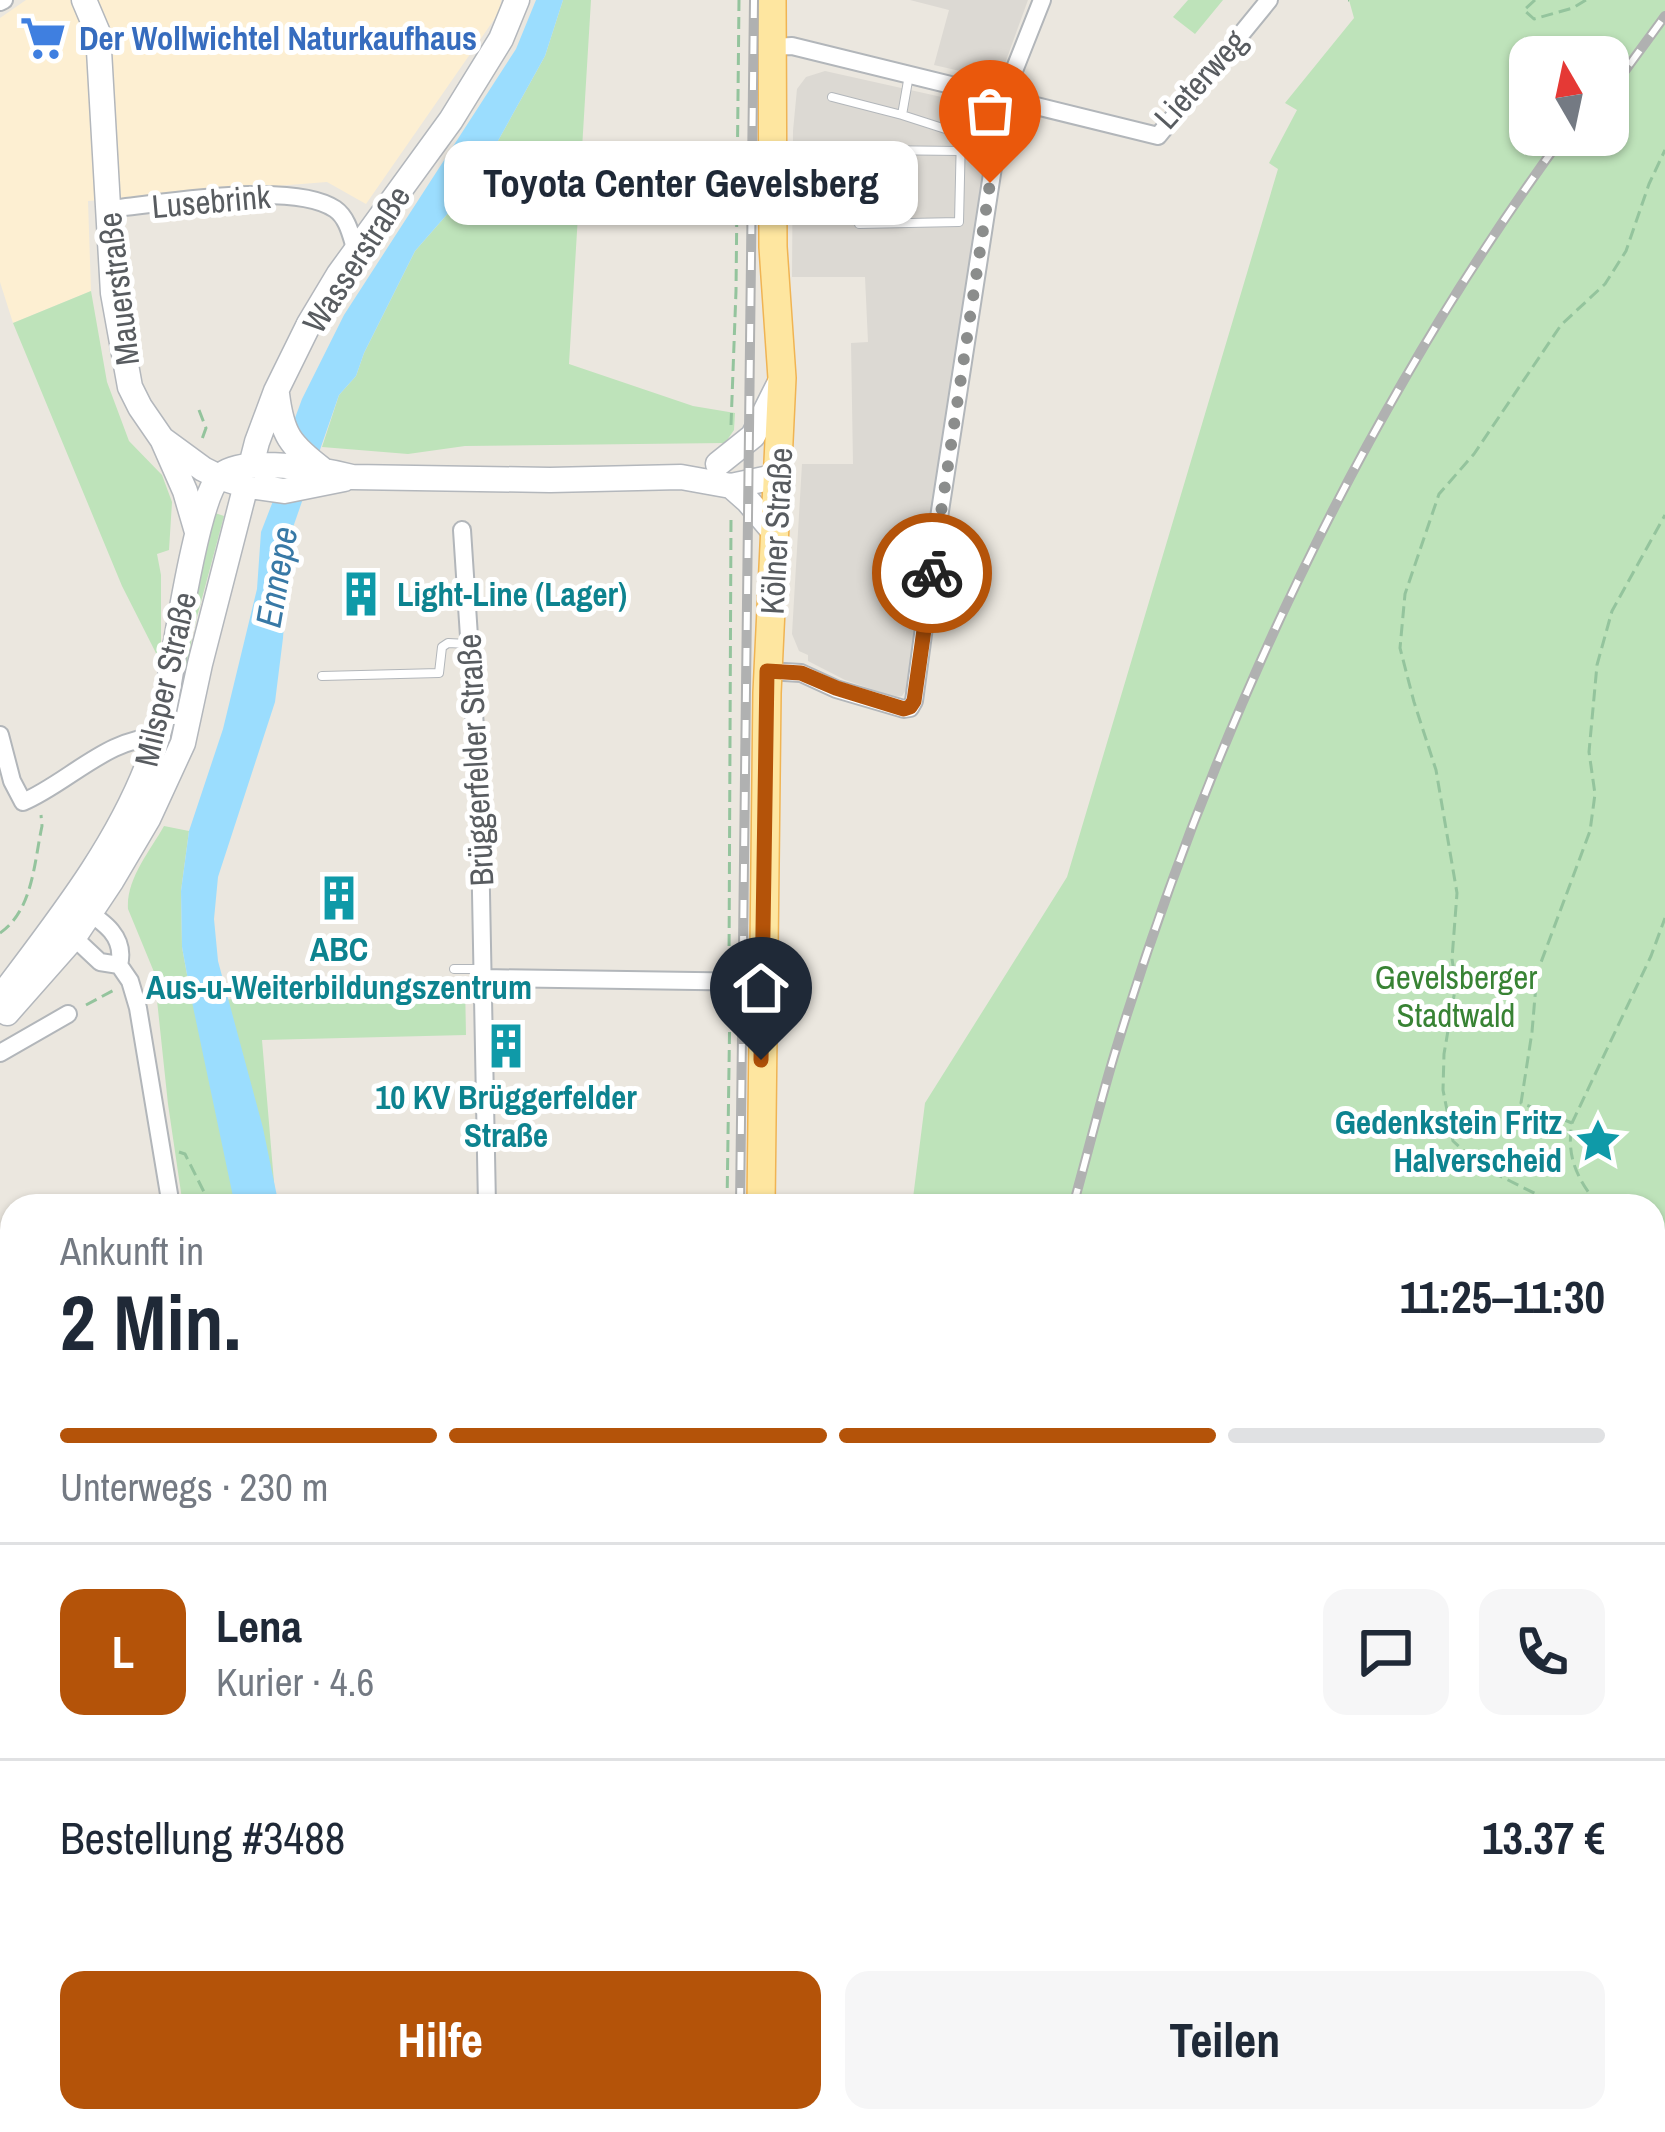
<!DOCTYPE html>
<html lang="de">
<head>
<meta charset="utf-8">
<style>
  :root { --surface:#fff; --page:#f6f6f7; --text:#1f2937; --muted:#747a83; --line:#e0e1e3; --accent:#b45309 }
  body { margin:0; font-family:"Archivo Narrow",sans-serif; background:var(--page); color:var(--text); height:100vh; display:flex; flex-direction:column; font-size:45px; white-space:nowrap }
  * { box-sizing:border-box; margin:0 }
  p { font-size:39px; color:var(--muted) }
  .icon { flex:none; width:66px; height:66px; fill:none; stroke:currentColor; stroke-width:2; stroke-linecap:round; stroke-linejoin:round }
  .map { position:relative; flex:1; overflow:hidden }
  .side { position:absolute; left:0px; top:1194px; width:1665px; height:939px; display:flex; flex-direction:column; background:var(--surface); border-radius:36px 36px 0 0; box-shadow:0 3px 9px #0004 }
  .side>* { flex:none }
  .needle { width:78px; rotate:351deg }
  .buttons { position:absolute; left:1509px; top:36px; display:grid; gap:24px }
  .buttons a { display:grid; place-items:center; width:120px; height:120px; border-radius:24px; background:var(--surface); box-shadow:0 3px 9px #0004; font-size:60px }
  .pin { position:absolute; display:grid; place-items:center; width:102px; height:102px; color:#fff; margin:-123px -51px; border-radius:50% 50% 50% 0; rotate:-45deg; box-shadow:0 0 12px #0007 }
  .pin .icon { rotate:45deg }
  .courier { position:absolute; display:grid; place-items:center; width:120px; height:120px; margin:-60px; border:9px solid #b45309; border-radius:50%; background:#fff; color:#222; box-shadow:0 3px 15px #0007 }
  .bubble { position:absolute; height:84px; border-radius:24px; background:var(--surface); box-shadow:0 3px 9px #0004; font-size:39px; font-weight:800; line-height:84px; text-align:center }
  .overview em { font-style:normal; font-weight:800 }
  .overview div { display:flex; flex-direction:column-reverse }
  .overview { display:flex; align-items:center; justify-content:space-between; height:204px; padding:0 60px }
  h1 { font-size:78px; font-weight:800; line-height:90px }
  .bar { display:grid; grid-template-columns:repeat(4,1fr); gap:18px 12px; align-content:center; height:144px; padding:0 60px }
  .bar i { height:15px; border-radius:9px; background:var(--line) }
  .bar .current { background:var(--accent) }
  .bar p { grid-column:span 4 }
  .line { display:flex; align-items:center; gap:30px; padding:0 60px; border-top:3px solid var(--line) }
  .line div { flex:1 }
  .round { display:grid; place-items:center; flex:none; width:126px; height:126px; border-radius:24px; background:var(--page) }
  .primary-button { display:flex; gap:24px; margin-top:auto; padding:24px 60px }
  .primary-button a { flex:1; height:138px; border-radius:24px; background:var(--accent); color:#fff; font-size:48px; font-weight:800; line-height:138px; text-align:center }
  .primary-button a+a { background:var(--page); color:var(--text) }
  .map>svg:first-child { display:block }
</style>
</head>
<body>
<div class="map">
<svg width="1665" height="2132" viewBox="0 0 1665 2132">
  <rect width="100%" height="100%" fill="#ebe7df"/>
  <path fill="#fdefd2" d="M26,0h475l-1,11 -134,193 -39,-22 -239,19 3,90 -78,32 -13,-41v-264z"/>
  <path fill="#dcd9d3" d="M910,0h118l-29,80 -65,-15 15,-55z
    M825,71l166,37 -22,204 -31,212 -32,166 -4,6 -7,1 -50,-17 -37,-19v-6l-9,-4 -7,-17 10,-170h51l-2,-121 17,-1 -3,-65h-73l1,-146 4,-42 9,-12z
    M365,2121h330l-1,11h-329z"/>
  <path fill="#bee3ba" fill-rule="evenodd" d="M563,0h28l-22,364 124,42 42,7 -1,17 -9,13 -260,3 -57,8 -86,-7 17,-52 17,-19 8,-23 51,-102 49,-56 25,-38 56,-101z
    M1188,0h35l-28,34 -22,-17z
    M1349,0h316v2132h-843v-11h831v-915h-741l13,-103 142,-226 211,-708 -9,-6 28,-53 -12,-7 69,-85zM1530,57h78v78h-78z
    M91,291l16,91 22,59 33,34 10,27 -3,48 -12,4 4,21v88l-39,-77 -109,-263z
    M212,512l12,4 -31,116 -17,97 -6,-1z
    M164,826l25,5 -8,60 1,56 10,55 273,-19 1,52 -204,5 14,166h-93l-15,-102 -14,-132 -26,-63c-2,-30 22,-58 36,-83z"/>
  <path fill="#9bddfe" d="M536,0h27l-18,56 -56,101 -25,38 -49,56 -51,102 -8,23 -17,19 -49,141 -7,102 -8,64 -57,175 -4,42 4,42 45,167 16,78h-44l-43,-204 -10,-55 -1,-56 8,-60 34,-102 34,-140 4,-57 38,-98 -4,-16 7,-19 42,-84 172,-266z"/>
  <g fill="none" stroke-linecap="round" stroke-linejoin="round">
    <path stroke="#9bddfe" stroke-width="6" d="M256,2127l1,5"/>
    <g stroke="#b2b6ba" stroke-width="10">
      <path id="lane" d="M832,97l70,18
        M872,150l88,1
        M859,224l100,-2 2,-88 -59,-19 7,-40
        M322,676l117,-3 3,-26 6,-4 20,1
        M454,969h27"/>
    </g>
    <g stroke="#b2b6ba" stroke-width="20">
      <path id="street" d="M0,2l4,-2
        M771,47l21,-1 366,90 111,-136
        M108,209c53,-5 184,-29 227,0 13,9 16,27 21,42
        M462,530l17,259 8,417
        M767,671l34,2 35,16 68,20 6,-1 4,-7 24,-177 66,-428 38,-96
        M0,735l12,46 11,21c45,-19 87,-67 139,-65
        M82,908c22,14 44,29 37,57l11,16 8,27 33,198
        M68,932l32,30 19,3
        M483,978l280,4
        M0,1053l68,-39
        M190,2121v11"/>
    </g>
    <g stroke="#b3b7bc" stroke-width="27">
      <path id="secondary" d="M84,0l14,33 15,260 17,94 10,20 22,32 41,30 16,8 25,8 40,6 60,-12
        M277,394c5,41 13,51 46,76
        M163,441l22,50 12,41
        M718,464l35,-28 27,-54
        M731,486l17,15 27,32
        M0,998c56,-75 117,-150 150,-239 13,-34 18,-70 24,-106 6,-34 25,-155 45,-176 23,-23 105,-7 133,0l198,3 131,-3 50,9 48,-10
        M7,1013l67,-76 38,-57 36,-61 35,-76 17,-79 57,-222 19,-51 33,-67 30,-50 112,-154 50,-81 16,-39"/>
    </g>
    <g stroke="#f0b453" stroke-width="30">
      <path id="primary" d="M761,1206l6,-513 15,-315 -9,-131 -1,-247
        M750,2132v-11"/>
    </g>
    <path stroke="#94c49d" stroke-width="3" stroke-dasharray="12 6" stroke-linecap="butt" d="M1348,0h1
      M1535,0l-11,10 10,9 39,-11 13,-8
      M199,410l7,18 -5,14
      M731,425l5,-134 3,-291
      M0,933c33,-23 34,-70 42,-107l-1,-11
      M729,964l2,-446
      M86,1005l28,-15
      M1572,1123l-51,-20 11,-71 5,-59 53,-142 5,-37 -6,-42 8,-87 15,-54 53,-96
      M179,1152l6,2 26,52
      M727,1206l3,-208
      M1568,1206l-28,-10 -58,-29 -29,-26 -10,-51 1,-36 12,-70 -4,-25 5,-66 -21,-123 -22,-68 -14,-54 5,-54 34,-100 35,-40 87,-129 44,-41 21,-33 23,-67 16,-34
      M1599,1206c-22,-27 -33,-49 -27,-83l79,-167 14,-38
      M1654,1258l11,15
      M1653,1344l7,-17 -7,-70
      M1653,1500l12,-11
      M321,2132l1,-11
      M719,2132v-11
      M1204,2132l13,-11
      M1224,2132l2,-11
      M1549,2132l4,-11"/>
    <use href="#lane" stroke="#fff" stroke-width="8"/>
    <use href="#street" stroke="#fff" stroke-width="16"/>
    <use href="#secondary" stroke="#fff" stroke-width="24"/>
    <use href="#primary" stroke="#fee6a0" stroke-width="27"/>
    <g stroke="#b0b1b1" stroke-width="10">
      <path id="rail" d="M1608,94l57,-78
        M740,1206l14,-1206
        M1073,1206c14,-50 26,-100 41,-150 99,-327 247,-645 450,-921
        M997,2121l1,11
        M730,2132v-11"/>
    </g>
    <use href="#rail" stroke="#fff" stroke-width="6" stroke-dasharray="18" stroke-linecap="butt"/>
  </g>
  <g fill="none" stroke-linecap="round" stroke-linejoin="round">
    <path stroke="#8b8d8c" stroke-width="12" stroke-dasharray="0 21.6" d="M932,573l58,-390"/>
    <path stroke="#b45309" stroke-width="15" d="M761,1060l6,-389 34,2 35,15 68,21 6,-2 4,-6 18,-128"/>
  </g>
  <defs>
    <g id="supermarket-bare" transform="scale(3.6)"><path d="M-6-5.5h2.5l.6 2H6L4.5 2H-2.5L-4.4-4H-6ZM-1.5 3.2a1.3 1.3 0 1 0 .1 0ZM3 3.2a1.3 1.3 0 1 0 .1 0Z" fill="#3f7fe0" stroke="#fff" stroke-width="2.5" paint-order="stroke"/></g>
    <g id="building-bare" transform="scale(3.6)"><path d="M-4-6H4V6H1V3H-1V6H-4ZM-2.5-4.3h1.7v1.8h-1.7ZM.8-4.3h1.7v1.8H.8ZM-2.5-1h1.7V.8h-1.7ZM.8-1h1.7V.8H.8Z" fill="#0f9aa8" stroke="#fff" stroke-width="2.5" paint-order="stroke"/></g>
    <g id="sight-bare" transform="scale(3.6)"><path d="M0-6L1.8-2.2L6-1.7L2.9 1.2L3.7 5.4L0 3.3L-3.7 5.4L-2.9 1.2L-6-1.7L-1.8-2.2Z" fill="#0f9aa8" stroke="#fff" stroke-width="2.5" paint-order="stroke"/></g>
  </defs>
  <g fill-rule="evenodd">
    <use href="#supermarket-bare" x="43" y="38"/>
    <use href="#building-bare" x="361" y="594"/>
    <use href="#building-bare" x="339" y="898"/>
    <use href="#building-bare" x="506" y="1046"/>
    <use href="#sight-bare" x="1598" y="1141"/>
  </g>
  <g text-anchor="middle" stroke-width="10" stroke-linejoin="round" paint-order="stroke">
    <g font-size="33" font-weight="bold" fill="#366cbe" stroke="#fff" text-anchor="start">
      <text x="79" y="50">Der Wollwichtel Naturkaufhaus</text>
    </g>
    <g font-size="33" fill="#585c60" stroke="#fff">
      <text transform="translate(1200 79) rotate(-48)" y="12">Lieterweg</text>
      <text transform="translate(211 201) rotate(-5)" y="12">Lusebrink</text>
      <text transform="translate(356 259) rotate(-57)" y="12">Wasserstraße</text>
      <text transform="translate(118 289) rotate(-97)" y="12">Mauerstraße</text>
      <text transform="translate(776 531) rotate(-87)" y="12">Kölner Straße</text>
      <text transform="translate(165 679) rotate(-77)" y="12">Milsper Straße</text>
      <text transform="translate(475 760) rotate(-93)" y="12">Brüggerfelder Straße</text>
    </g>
    <g font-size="33" font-weight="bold" fill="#0d838f" stroke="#fff">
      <text x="397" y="606" text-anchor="start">Light-Line (Lager)</text>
      <text x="339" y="961">ABC<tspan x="339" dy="38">Aus-u-Weiterbildungszentrum</tspan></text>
      <text x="506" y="1109">10 KV Brüggerfelder<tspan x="506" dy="38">Straße</tspan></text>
      <text x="1562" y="1134" text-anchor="end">Gedenkstein Fritz<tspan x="1562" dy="38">Halverscheid</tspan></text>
    </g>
    <g font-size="33" fill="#388334" stroke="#fff">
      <text x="1456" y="989">Gevelsberger<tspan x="1456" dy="38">Stadtwald</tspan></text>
    </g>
    <g font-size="36" font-style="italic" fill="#3879a6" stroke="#fff">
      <text transform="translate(276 577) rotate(-80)" y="13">Ennepe</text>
    </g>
  </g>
</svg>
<div class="buttons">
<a><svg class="needle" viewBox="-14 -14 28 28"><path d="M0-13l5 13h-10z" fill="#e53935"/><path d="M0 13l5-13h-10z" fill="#747a83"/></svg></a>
</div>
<div class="pin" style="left:990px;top:183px;background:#ea580c"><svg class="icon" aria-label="bag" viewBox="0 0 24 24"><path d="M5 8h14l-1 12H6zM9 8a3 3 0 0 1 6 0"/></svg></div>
<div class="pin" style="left:761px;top:1060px;background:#1f2937"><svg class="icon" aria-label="home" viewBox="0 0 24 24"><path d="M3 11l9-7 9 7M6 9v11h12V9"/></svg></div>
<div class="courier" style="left:932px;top:573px"><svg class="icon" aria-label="bike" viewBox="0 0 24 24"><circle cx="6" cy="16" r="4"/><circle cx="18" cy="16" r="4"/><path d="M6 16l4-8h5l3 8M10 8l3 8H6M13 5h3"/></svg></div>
<div class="bubble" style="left:444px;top:141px;width:474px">Toyota Center Gevelsberg</div>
<section class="side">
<div class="overview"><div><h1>2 Min.</h1><p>Ankunft in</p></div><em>11:25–11:30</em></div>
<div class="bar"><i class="current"></i><i class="current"></i><i class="current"></i><i></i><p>Unterwegs · 230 m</p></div>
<div class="line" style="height:216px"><b class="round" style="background:var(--accent);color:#fff">L</b><div><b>Lena</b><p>Kurier · 4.6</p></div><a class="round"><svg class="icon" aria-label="chat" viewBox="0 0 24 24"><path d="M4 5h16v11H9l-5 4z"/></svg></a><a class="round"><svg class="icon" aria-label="phone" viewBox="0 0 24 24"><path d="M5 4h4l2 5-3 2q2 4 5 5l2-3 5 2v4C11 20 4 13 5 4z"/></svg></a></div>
<div class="line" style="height:156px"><div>Bestellung #3488</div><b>13.37 €</b></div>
<div class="primary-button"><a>Hilfe</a><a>Teilen</a></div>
</section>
</div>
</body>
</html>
